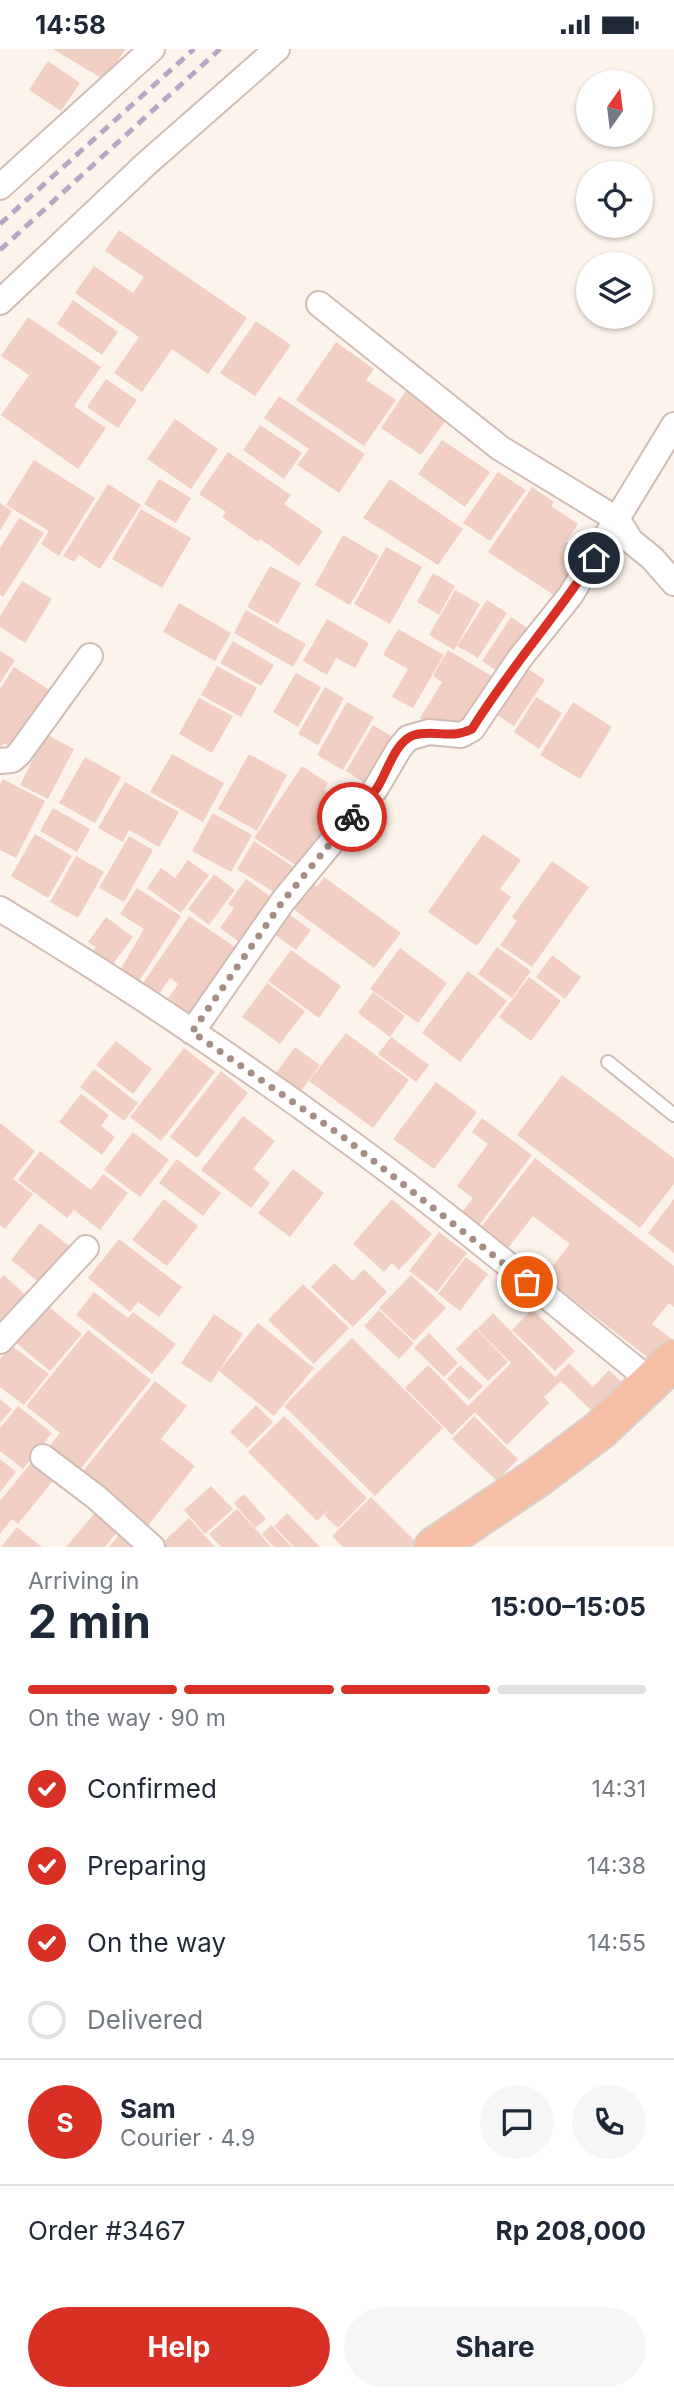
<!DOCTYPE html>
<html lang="en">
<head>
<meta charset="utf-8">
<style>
  :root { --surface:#fff; --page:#f6f6f7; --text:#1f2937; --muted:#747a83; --line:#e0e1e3; --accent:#d93025 }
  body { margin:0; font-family:Inter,sans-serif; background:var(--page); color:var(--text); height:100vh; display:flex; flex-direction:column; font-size:26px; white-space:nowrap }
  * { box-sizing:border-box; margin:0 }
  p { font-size:23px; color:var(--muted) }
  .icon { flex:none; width:38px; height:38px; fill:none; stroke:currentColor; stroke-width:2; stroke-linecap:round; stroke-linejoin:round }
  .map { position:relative; height:1498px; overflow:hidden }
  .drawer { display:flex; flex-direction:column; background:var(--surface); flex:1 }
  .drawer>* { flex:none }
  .needle { width:46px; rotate:14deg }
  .controls { position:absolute; left:576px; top:21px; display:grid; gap:14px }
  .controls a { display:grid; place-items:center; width:77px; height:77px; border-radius:50%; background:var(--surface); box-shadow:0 2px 5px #0004; font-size:35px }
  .pin { position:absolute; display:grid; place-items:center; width:60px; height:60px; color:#fff; margin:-30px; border:4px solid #fff; border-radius:50%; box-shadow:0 2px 7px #0007 }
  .courier { position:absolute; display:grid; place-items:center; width:70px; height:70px; margin:-35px; border:5px solid #d93025; border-radius:50%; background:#fff; color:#222; box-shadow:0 2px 9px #0007 }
  .headline em { font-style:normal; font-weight:700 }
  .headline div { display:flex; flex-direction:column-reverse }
  .headline { display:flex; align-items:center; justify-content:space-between; height:119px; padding:0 28px }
  h1 { font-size:46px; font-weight:700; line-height:52px }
  .bar { display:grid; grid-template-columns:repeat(4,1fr); gap:10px 7px; align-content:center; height:84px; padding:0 28px }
  .bar i { height:9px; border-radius:5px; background:var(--line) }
  .bar .selected { background:var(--accent) }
  .bar p { grid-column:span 4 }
  .line { display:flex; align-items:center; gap:18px; padding:0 28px; border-top:2px solid var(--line) }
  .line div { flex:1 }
  .round { display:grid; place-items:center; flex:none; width:74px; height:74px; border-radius:37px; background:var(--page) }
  ol { padding:0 28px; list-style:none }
  li { display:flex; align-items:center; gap:21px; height:77px }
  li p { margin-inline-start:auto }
  li .icon { padding:7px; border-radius:50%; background:var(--accent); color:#fff; stroke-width:4 }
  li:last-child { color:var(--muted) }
  li i { width:38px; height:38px; border:4px solid var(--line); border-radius:50% }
  .button { display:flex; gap:14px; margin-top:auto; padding:14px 28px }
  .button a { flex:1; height:80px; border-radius:42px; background:var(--accent); color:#fff; font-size:28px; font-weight:700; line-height:80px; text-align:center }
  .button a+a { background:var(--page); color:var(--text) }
  .status { display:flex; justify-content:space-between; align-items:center; height:49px; padding:0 35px; background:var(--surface); direction:ltr }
  .status svg { height:19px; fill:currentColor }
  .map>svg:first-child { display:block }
</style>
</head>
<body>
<div class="status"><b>14:58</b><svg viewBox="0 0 49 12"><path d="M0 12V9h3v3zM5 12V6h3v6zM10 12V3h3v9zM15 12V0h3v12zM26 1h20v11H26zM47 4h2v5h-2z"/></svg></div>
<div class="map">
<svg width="674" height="1498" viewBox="0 0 674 1498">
  <rect width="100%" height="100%" fill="#fcf3eb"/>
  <path fill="#f1d0c3" d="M53,0h72l-19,32z
    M48,12l32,22 -19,28 -32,-21z
    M119,181l128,88 -39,56 -36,-25 -30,43 -28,-19 25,-36 -64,-44 19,-27 39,27 11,-16 -39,-26z
    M73,251l45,32 -16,23 -45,-31z
    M28,268l73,50 -27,39 32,22 -28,41 -77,-54 28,-40 -28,-19z
    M256,272l35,24 -36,51 -35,-23z
    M336,293l38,27 -8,11 30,20 -32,46 -68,-46z
    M106,330l31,21 -19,28 -31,-21z
    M407,340l41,28 -27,38 -40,-27z
    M279,347l86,58 -26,39 -42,-28 12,-16 -45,-31z
    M175,370l43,30 -27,40 -44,-30z
    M260,376l42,28 -18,26 -41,-29z
    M442,391l48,32 -25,35 -47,-33z
    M228,403l63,43 -7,9 39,27 -24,35 -39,-27 -2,3 -36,-25 4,-5 -27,-18z
    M34,411l61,38 -36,58 -18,-12 8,-13 -43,-26z
    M498,423l28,18 -36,51 -27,-18z
    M159,430l32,19 -15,25 -32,-19z
    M390,430l73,50 -25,36 -75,-47z
    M108,435l33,21 -41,64 -21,-14 -5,7 -11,-6z
    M532,438l22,15 -3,4 27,18 -12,18 22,15 -28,42 -72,-47z
    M0,454l12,8 -12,20z
    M141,460l50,29 -29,50 -50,-29z
    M19,469l25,15 -41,64 -3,-2v-47z
    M343,486l36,21 -29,49 -35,-20z
    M386,498l36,20 -32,57 -36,-20z
    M270,517l31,17 -23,41 -31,-17z
    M433,524l22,13 -16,29 -22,-13z
    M22,532l30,18 -27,44 -25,-16v-11z
    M455,541l25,14 -26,46 -25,-15z
    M487,551l20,13 -29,45 -21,-12z
    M179,554l52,30 -16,28 -52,-29z
    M246,561l60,34 -13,23 -59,-34z
    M511,568l21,14 -29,44 -21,-14z
    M327,570l42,24 -14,25 -19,-10 -9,17 -24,-14z
    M398,580l46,26 -31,53 -21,-11 16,-28 -25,-14z
    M233,592l41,24 -13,21 -41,-23z
    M448,601l47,28 -33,54h-18l-24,-14 22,-36 -9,-6z
    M0,602l15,9 -15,23z
    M519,614l26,17 -31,46 -26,-17z
    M217,617l40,22 -16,29 -40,-22z
    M14,618l37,24 -36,58 -11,-6 -4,7v-61z
    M296,624l25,14 -23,40 -25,-15z
    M325,638l19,11 -26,47 -20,-11z
    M536,648l26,16 -23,36 -25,-17z
    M199,649l34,18 -21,37 -33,-19z
    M347,653l27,15 -31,53 -26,-15z
    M573,653l39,25 -32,52 -40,-24z
    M373,676l20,12 -28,46 -19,-12z
    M46,685l28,15 -26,50 -28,-14z
    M172,705l52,29 -21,39 -53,-30z
    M249,705l38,21 -30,56 -39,-22z
    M85,708l36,20 -26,46 -36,-20z
    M302,717l26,17 -4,7 17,11 -13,19 9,6 -10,15 -9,-6 -6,9 5,4 -14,22 -49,-32z
    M3,730l42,22 -29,57 -16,-8v-65z
    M125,733l54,30 -20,35 -30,-17 -6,12 -25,-14z
    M53,759l37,21 -13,23 -37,-21z
    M213,764l39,22 -21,37 -39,-21z
    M35,785l37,22 -24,42 -37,-22z
    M483,785l38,26 -21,29 11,8 -34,49 -49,-34z
    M129,787l24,14 -29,52 -25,-14z
    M254,792l40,26 -17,27 -40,-25z
    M76,807l28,16 -26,46 -28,-16z
    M188,811l21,15 -28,38 -34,-25 14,-20 14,10z
    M552,812l37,26 -57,80 -32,-22 17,-24 -5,-4z
    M214,825l21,16 -26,35 -21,-16z
    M324,828l77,56 -27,35 -85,-62 18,-26 10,7z
    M246,830l32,23 -32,45 -26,-19 14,-20 -6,-4z
    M137,839l44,28 -47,73 -18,-12 28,-48 -24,-15z
    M286,863l25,18 -15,20 -25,-18z
    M189,867l52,35 -47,68 -27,-19 11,-16 -8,-6 -15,22 -16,-11z
    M106,868l27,20 -26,35 -19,-14 8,-11 -8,-5z
    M497,898l34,24 -19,27 -34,-24z
    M400,899l47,35 -29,40 -48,-34z
    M291,901l50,36 -22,32 -51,-37z
    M552,906l29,22 -16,22 -29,-22z
    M468,922l39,30 -47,61 -38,-29z
    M529,928l32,24 -30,40 -32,-24z
    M267,934l38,28 -25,33 -38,-27z
    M373,943l32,24 -15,21 -32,-24z
    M346,984l63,47 -36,48 -64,-47z
    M391,988l38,28 -13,17 -38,-28z
    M116,992l36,28 -19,25 -37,-29z
    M295,998l25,18 -22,30 -25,-18z
    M184,999l31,24 -54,69 -31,-24z
    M94,1020l44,34 -14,18 -44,-34z
    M221,1022l27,22 -51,65 -27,-21z
    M562,1026l112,83v26l-34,44 -123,-93z
    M436,1033l41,30 -43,57 -41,-30z
    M81,1045l28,21 -8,11 14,11 -13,18 -43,-33z
    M243,1067l32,25 -22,28 17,14 -19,25 -50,-38z
    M482,1069l50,37 -55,73 -17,-13 13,-17 -16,-12 31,-42 -16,-12z
    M0,1074l35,28 -22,28 20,15 -28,35 -5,-4z
    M133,1083l36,28 -29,37 -36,-27z
    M40,1102l51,39 12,-16 25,19 -28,37 -26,-20 -7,8 -49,-38z
    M535,1109l139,108v41l-5,-4 -17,21 21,16 -18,23 -111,-86 26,-33 -37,-28 -25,32 -27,-21z
    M177,1110l44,34 -18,23 -44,-33z
    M293,1120l31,24 -34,44 -32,-24z
    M164,1150l34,27 -31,40 -35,-26z
    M392,1150l40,35 -33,36 -7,-7 -8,9 -31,-28z
    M674,1150v54l-26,-20z
    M40,1174l42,33 -29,37 -42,-33z
    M439,1183l28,21 -30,39 -28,-21z
    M119,1190l63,48 -23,30 -21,-15 -8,10 -42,-34z
    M466,1208l22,17 -28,37 -22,-17z
    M334,1214l19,18 11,-12 23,23 -34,35 -42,-40z
    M4,1226l27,25 -31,32v-53z
    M411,1226l35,33 -32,33 -35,-33z
    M303,1235l46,44 -35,36 -46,-44z
    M94,1243l34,26 5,-6 43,32 -24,30 -76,-59z
    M47,1256l35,29 -32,37 -35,-29z
    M532,1260l43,42 -20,20 -43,-41z
    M379,1261l35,33 -15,16 -35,-33z
    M493,1264l62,64 14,-14 24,24 16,-17 17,16 -29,30 -36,-35 -17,16 5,6 -42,42 -32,-33 -23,23 -47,-47 23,-23 40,41 43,-43 -34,-34z
    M214,1265l29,20 -32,49 -30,-20z
    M258,1274l56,45 -40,48 -55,-45z
    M476,1280l32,33 -20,19 -32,-32z
    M88,1281l63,50 -73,92 -30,-24 12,-15 -34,-27z
    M429,1284l29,30 -14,14 -30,-29z
    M352,1289l91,90 -68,68 -91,-90z
    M11,1296l38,29 -25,31 -24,-18v-28z
    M460,1316l23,21 -14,14 -22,-21z
    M155,1332l32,25 -26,33 34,27 -49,62 -66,-53z
    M0,1350l12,10 -12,14z
    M256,1356l17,17 -26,26 -17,-16z
    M18,1357l34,27 -29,36 -23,-18v-23z
    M284,1367l83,82 -29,30 -14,-13 10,-11 -17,17 -69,-69z
    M474,1367l44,43 -21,22 -45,-42z
    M0,1410l16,13 -16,20z
    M34,1410l22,18 -38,47 -6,-5 -12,15v-33z
    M211,1437l22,23 -28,25 -21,-24z
    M244,1445l22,25 -11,9 -21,-25z
    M371,1448l45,45 -5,5h-68l-11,-11z
    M98,1460l23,18 -16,20h-39z
    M237,1460l22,24 12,14h-50l-12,-13z
    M287,1464l33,34h-26l-20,-21z
    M189,1469l26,29h-57z
    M271,1476l21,22h-18l-12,-13z
    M17,1478l25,20h-41z
    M122,1482l14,12 -3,4h-24z"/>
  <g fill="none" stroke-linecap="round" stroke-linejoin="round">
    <g stroke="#d1bcb3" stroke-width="16">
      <path id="service" d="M608,1013l66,53"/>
    </g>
    <g stroke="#d1bcb3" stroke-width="28">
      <path id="minor" d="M0,138l152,-138
        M0,253l146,-138 131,-115
        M319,255l181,144 118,72 13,21 21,17 22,25
        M0,712l12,-1 7,-6 71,-98
        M0,860c116,70 231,146 340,226 108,78 209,164 312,247
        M192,983l91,-131 93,-113 23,-39 9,-11 21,-6 32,3 11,-6 48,-71 50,-62 104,-171
        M0,1292l86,-93
        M43,1408l53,40 56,50"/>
    </g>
    <g stroke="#d9d0cd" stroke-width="42">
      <path id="trunk" d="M434,1498l104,-70 62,-47 74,-70"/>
    </g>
    <use href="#service" stroke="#fff" stroke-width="12"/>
    <use href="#minor" stroke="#fff" stroke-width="24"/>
    <use href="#trunk" stroke="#f6bfa5" stroke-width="38"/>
    <path stroke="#b5a8c7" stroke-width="5" stroke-dasharray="10 7" stroke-linecap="butt" d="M0,175l194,-175
      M0,201l220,-201"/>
  </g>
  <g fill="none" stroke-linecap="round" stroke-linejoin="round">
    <path stroke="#a68e85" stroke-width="7" stroke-dasharray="0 12.6" d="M352,768l-69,84 -91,131 150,104 185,146"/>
    <path stroke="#d93025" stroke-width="9" d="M352,768c8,-10 18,-19 25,-29 10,-15 18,-47 37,-53 21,-6 36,5 58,-6 37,-60 84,-112 122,-171"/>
  </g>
</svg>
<div class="controls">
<a><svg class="needle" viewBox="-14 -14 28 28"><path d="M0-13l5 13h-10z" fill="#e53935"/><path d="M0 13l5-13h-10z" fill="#747a83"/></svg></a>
<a><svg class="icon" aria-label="locate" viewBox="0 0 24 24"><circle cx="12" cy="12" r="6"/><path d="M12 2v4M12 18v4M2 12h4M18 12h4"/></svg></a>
<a><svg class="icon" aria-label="layers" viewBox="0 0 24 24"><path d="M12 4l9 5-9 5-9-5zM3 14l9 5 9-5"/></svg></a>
</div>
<div class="pin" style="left:527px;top:1233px;background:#ea580c"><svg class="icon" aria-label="bag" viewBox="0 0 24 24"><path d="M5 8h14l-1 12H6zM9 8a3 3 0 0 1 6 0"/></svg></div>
<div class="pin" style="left:594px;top:509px;background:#1f2937"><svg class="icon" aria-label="home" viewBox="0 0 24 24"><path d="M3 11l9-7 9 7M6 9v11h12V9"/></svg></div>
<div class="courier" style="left:352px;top:768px"><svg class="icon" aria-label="bike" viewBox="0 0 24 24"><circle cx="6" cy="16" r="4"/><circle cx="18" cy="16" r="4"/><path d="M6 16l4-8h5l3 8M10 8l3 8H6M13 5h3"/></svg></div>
</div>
<section class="drawer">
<div class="headline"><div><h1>2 min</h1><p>Arriving in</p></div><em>15:00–15:05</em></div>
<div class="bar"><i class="selected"></i><i class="selected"></i><i class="selected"></i><i></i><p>On the way · 90 m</p></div>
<ol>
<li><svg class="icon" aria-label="check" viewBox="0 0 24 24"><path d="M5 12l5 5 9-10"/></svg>Confirmed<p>14:31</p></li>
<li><svg class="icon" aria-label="check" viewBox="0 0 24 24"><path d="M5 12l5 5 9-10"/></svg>Preparing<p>14:38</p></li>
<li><svg class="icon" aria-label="check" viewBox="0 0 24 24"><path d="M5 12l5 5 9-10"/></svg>On the way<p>14:55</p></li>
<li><i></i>Delivered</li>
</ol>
<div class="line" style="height:126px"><b class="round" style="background:var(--accent);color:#fff">S</b><div><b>Sam</b><p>Courier · 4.9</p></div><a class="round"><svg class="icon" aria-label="chat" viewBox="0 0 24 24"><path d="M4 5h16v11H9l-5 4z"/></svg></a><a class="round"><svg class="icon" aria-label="phone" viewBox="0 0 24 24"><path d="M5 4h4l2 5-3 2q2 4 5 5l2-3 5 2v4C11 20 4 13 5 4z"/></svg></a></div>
<div class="line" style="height:91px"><div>Order #3467</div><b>Rp 208,000</b></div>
<div class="button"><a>Help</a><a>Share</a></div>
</section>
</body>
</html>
